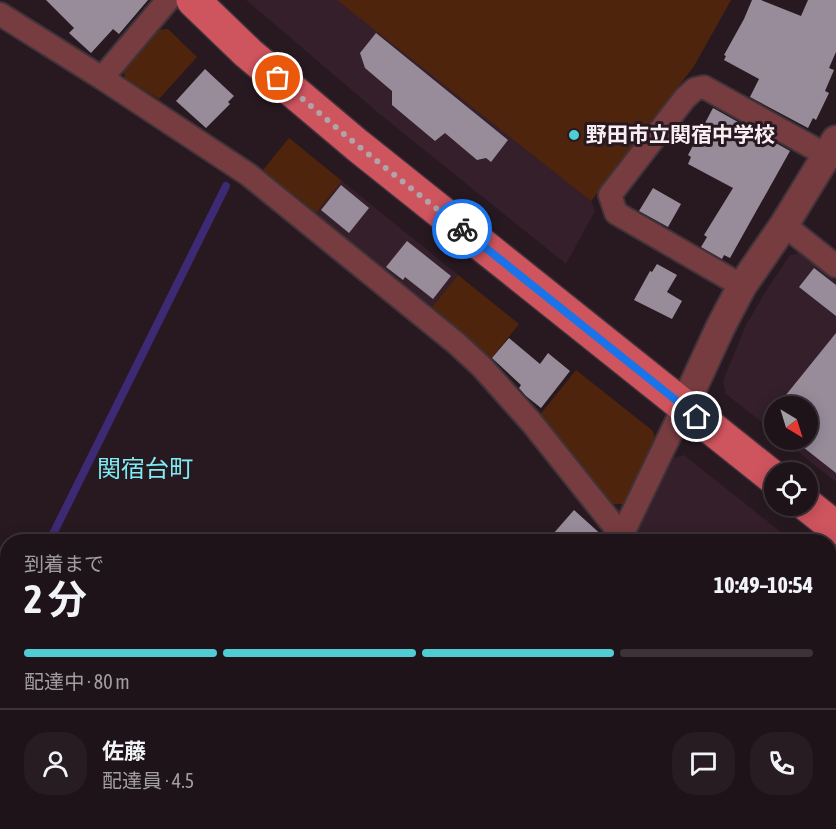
<!DOCTYPE html>
<html lang="ja">
<head>
<meta charset="utf-8">
<style>
  :root { --surface:#1e1319; --page:#261c22; --text:#f1f3f6; --muted:#a19ea2; --line:#3c3238; --accent:#51ccd4 }
  body { margin:0; font-family:"Asap Condensed","Noto Sans JP",sans-serif; background:var(--page); color:var(--text); height:100vh; display:flex; flex-direction:column; font-size:22px; white-space:nowrap }
  * { box-sizing:border-box; margin:0 }
  p { font-size:20px; color:var(--muted) }
  .icon { flex:none; width:33px; height:33px; fill:none; stroke:currentColor; stroke-width:2; stroke-linecap:round; stroke-linejoin:round }
  .map { position:relative; flex:1; overflow:hidden }
  .drawer { position:absolute; left:0px; top:534px; width:837px; height:296px; display:flex; flex-direction:column; background:var(--surface); border-radius:24px 24px 0 0; box-shadow:0 3px 15px #0003,0 0 0 2px var(--line) }
  .drawer>* { flex:none }
  .needle { width:39px; rotate:142deg }
  .tools { position:absolute; left:764px; top:396px; display:grid; gap:12px }
  .tools a { display:grid; place-items:center; width:54px; height:54px; border-radius:50%; background:var(--surface); box-shadow:0 3px 15px #0003,0 0 0 2px var(--line); font-size:30px }
  .pin { position:absolute; display:grid; place-items:center; width:51px; height:51px; color:#fff; margin:-26px; border:3px solid #fff; border-radius:50%; box-shadow:0 2px 6px #0007 }
  .courier { position:absolute; display:grid; place-items:center; width:60px; height:60px; margin:-30px; border:4px solid #1a73e8; border-radius:50%; background:#fff; color:#222; box-shadow:0 2px 8px #0007 }
  .head em { font-style:normal; font-weight:700 }
  .head div { display:flex; flex-direction:column-reverse }
  .head { display:flex; align-items:center; justify-content:space-between; height:102px; padding:0 24px }
  h1 { font-size:39px; font-weight:700; line-height:45px }
  .bar { display:grid; grid-template-columns:repeat(4,1fr); gap:9px 6px; align-content:center; height:72px; padding:0 24px }
  .bar i { height:8px; border-radius:4px; background:var(--line) }
  .bar .active { background:var(--accent) }
  .bar p { grid-column:span 4 }
  .line { display:flex; align-items:center; gap:15px; padding:0 24px; border-top:2px solid var(--line) }
  .line div { flex:1 }
  .round { display:grid; place-items:center; flex:none; width:63px; height:63px; border-radius:24px; background:var(--page) }
  .map>svg:first-child { display:block }
</style>
</head>
<body>
<div class="map">
<svg width="836" height="829" viewBox="0 0 836 829">
  <rect width="100%" height="100%" fill="#281921"/>
  <path fill="#341f2a" d="M246,0h485l-37,66 -103,135 4,10 -29,53 -185,-149z
    M342,181l116,94 -26,32 -116,-94z
    M802,253l34,28v201l-53,-42h24v-34h-33v26l-48,-38 -3,-13 23,-56 20,-34 24,-36z
    M684,455l108,86h-154l-2,-14 38,-69z
    M830,571l6,6v128l-6,-5z"/>
  <path fill="#4f240c" d="M337,0h394l-37,66 -103,135z
    M168,29l29,28 -38,42 -34,-20 -2,-12 33,-37z
    M289,138l53,43 -26,32 -53,-43z
    M458,275l61,49 -29,36 -58,-53z
    M576,370l77,61 3,12 -33,61h-12l-72,-88z"/>
  <path fill="#3c2a75" d="M830,733l6,5v91h-8l-4,-7h6z"/>
  <g fill="none" stroke-linecap="round" stroke-linejoin="round">
    <path stroke="#3c2a75" stroke-width="8" d="M49,542l177,-356
      M0,640l8,-15
      M641,829l5,-6"/>
  </g>
  <path fill="#988c9b" d="M46,0h102l-29,34 -6,-5 -22,24 -22,-20 5,-5z
    M752,0h9l40,16 7,-16h28v52l-7,16 5,2 -9,21 4,2 -13,27 -3,-2 -5,10 -58,-31 9,-18 -35,-19 2,-4 -2,-1 20,-36z
    M376,33l132,107 -17,22 -5,-4 -9,2 -32,-27 -10,8 -43,-36v-14l-27,-23 -5,-15z
    M205,69l29,27 -6,6 2,2 -24,24 -30,-27z
    M713,108l77,43 -60,107 -6,-3 -2,4 -21,-12 6,-10 -3,-2 29,-47 -45,-24 3,-7 -3,-2z
    M341,185l28,23 -20,25 -28,-23z
    M653,188l28,16 -13,23 -29,-16z
    M407,241l44,35 -18,23 -28,-22 -2,3 -17,-13z
    M657,264l20,11 -10,17 15,9 -10,18 -38,-19 16,-29 2,1z
    M814,268l22,17v31l-37,-29z
    M836,333v140l-42,-33h13v-34h-30z
    M509,338l31,26 8,-11 22,18 -29,37 -15,-12 -7,-8 2,-3 -29,-27z
    M574,510l31,28 -1,4h-58z"/>
  <g fill="none" stroke-linecap="round" stroke-linejoin="round">
    <g stroke="#41333a" stroke-width="26">
      <path id="minor" d="M0,14l102,64 147,97 207,168 26,24 50,56 95,119
        M102,78l66,-78
        M784,225l52,41
        M742,286l-126,-73 -6,-18 75,-97 10,-9 9,-2 124,69
        M617,542l5,-7 62,-129
        M830,713l6,5
        M806,822l5,7
        M375,829l6,-7"/>
    </g>
    <g stroke="#41333a" stroke-width="32">
      <path id="tertiary" d="M684,406l37,-80 21,-40 42,-61 52,-85"/>
    </g>
    <g stroke="#41333a" stroke-width="36">
      <path id="primary" d="M193,0l55,53 109,92 417,333
        M807,505l29,23"/>
    </g>
    <use href="#minor" stroke="#773c3f" stroke-width="22"/>
    <use href="#tertiary" stroke="#773c3f" stroke-width="28"/>
    <use href="#primary" stroke="#ce545e" stroke-width="33"/>
  </g>
  <g fill="none" stroke-linecap="round" stroke-linejoin="round">
    <path stroke="#b0a4aa" stroke-width="6" stroke-dasharray="0 10.8" d="M278,78l79,67 105,84"/>
    <path stroke="#1a73e8" stroke-width="8" d="M462,229l235,188"/>
  </g>
  <circle fill="#51ccd4" stroke="#281921" stroke-width="2" cx="574" cy="135" r="6"/>
  <g text-anchor="middle" stroke-width="6" stroke-linejoin="round" paint-order="stroke">
    <g font-size="21" font-weight="bold" fill="#f9eff3" stroke="#281921" text-anchor="start">
      <text x="586" y="142">野田市立関宿中学校</text>
    </g>
    <g font-size="24" fill="#7febf2" stroke="#281921">
      <text x="145" y="477">関宿台町</text>
    </g>
  </g>
</svg>
<div class="tools">
<a><svg class="needle" viewBox="-14 -14 28 28"><path d="M0-13l5 13h-10z" fill="#e53935"/><path d="M0 13l5-13h-10z" fill="#a19ea2"/></svg></a>
<a><svg class="icon" aria-label="locate" viewBox="0 0 24 24"><circle cx="12" cy="12" r="6"/><path d="M12 2v4M12 18v4M2 12h4M18 12h4"/></svg></a>
</div>
<div class="pin" style="left:278px;top:78px;background:#ea580c"><svg class="icon" aria-label="bag" viewBox="0 0 24 24"><path d="M5 8h14l-1 12H6zM9 8a3 3 0 0 1 6 0"/></svg></div>
<div class="pin" style="left:697px;top:417px;background:#1f2937"><svg class="icon" aria-label="home" viewBox="0 0 24 24"><path d="M3 11l9-7 9 7M6 9v11h12V9"/></svg></div>
<div class="courier" style="left:462px;top:229px"><svg class="icon" aria-label="bike" viewBox="0 0 24 24"><circle cx="6" cy="16" r="4"/><circle cx="18" cy="16" r="4"/><path d="M6 16l4-8h5l3 8M10 8l3 8H6M13 5h3"/></svg></div>
<section class="drawer">
<div class="head"><div><h1>2 分</h1><p>到着まで</p></div><em>10:49–10:54</em></div>
<div class="bar"><i class="active"></i><i class="active"></i><i class="active"></i><i></i><p>配達中 · 80 m</p></div>
<div class="line" style="height:108px"><a class="round"><svg class="icon" aria-label="person" viewBox="0 0 24 24"><circle cx="12" cy="8" r="4"/><path d="M4 21q1-7 8-7t8 7"/></svg></a><div><b>佐藤</b><p>配達員 · 4.5</p></div><a class="round"><svg class="icon" aria-label="chat" viewBox="0 0 24 24"><path d="M4 5h16v11H9l-5 4z"/></svg></a><a class="round"><svg class="icon" aria-label="phone" viewBox="0 0 24 24"><path d="M5 4h4l2 5-3 2q2 4 5 5l2-3 5 2v4C11 20 4 13 5 4z"/></svg></a></div>
</section>
</div>
</body>
</html>
